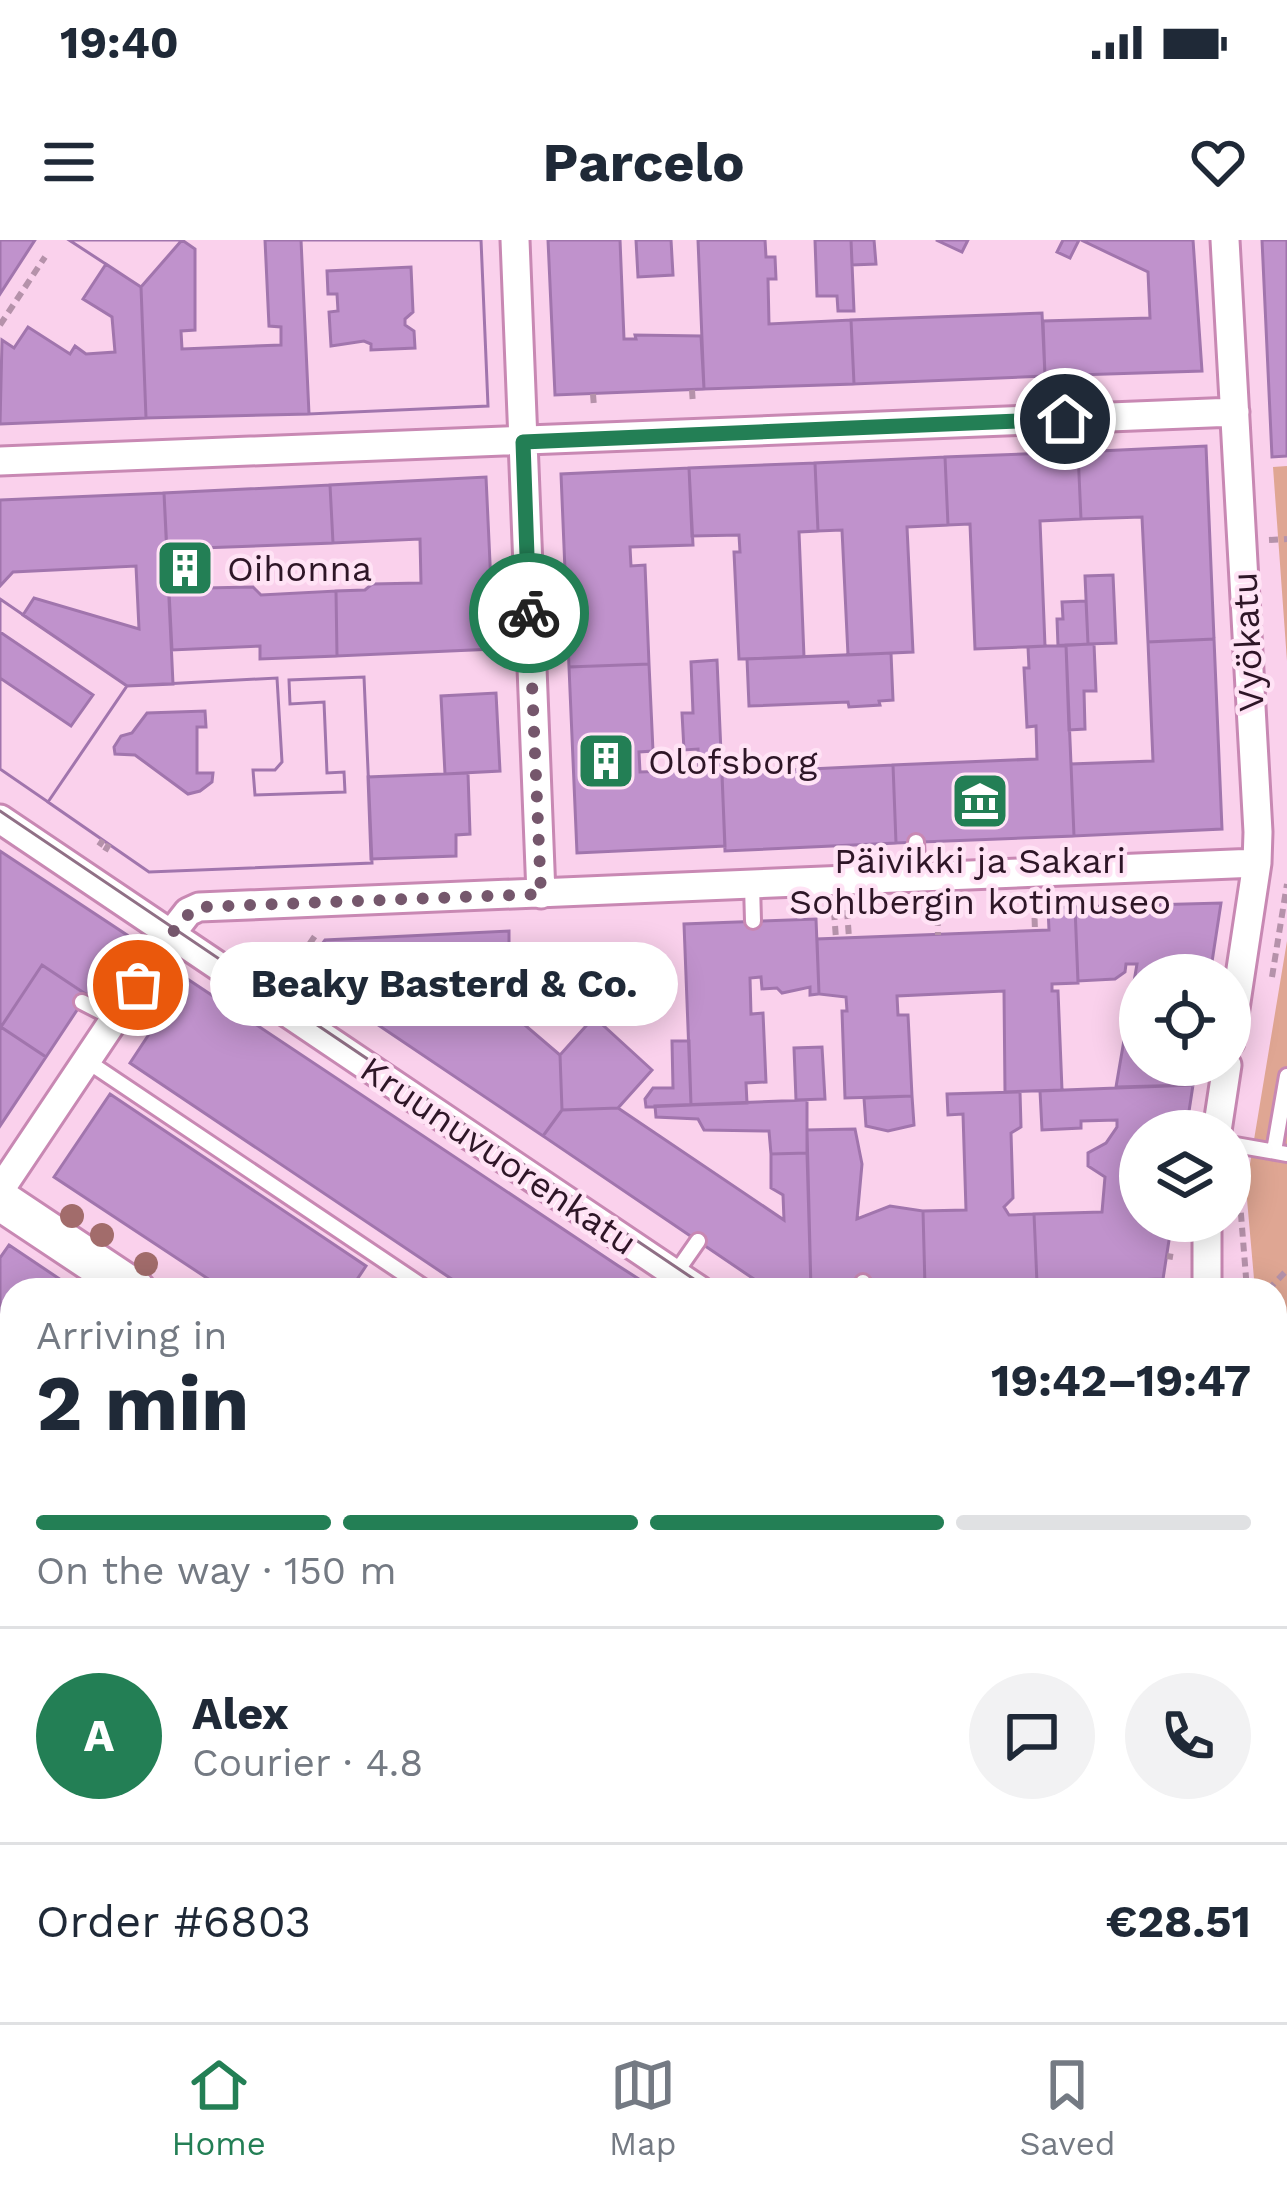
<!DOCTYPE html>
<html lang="en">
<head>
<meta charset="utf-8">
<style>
  :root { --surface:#fff; --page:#f2f2f3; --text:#1f2937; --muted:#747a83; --line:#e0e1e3; --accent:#237f55 }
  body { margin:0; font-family:"Work Sans",sans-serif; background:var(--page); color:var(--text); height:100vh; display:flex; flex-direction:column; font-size:45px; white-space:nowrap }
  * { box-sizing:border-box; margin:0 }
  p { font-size:39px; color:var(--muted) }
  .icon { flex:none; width:66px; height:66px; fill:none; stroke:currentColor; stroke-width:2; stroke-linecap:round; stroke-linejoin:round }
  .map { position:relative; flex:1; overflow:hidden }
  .side { position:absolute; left:0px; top:1038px; width:1287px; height:744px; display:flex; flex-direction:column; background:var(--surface); border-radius:36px 36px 0 0; box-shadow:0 6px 30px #0003 }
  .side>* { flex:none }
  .tools { position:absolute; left:1119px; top:714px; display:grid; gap:24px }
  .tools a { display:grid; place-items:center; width:132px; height:132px; border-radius:50%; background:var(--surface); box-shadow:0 6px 30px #0003; font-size:60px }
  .pin { position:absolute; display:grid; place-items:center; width:102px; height:102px; color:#fff; margin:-51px; border:6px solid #fff; border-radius:50%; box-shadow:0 3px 12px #0007 }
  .courier { position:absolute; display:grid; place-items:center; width:120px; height:120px; margin:-60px; border:9px solid #237f55; border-radius:50%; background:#fff; color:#222; box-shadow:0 3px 15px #0007 }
  .bubble { position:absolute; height:84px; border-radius:42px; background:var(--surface); box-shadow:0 6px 30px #0003; font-size:39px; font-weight:700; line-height:84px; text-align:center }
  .summary em { font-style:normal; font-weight:700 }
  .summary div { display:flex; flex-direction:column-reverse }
  .summary { display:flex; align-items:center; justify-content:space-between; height:204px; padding:0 36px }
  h1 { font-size:78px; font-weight:700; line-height:90px }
  .bar { display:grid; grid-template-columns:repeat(4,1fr); gap:18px 12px; align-content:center; height:144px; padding:0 36px }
  .bar i { height:15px; border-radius:9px; background:var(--line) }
  .bar .selected { background:var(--accent) }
  .bar p { grid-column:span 4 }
  .line { display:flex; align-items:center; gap:30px; padding:0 36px; border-top:3px solid var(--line) }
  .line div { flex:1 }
  .round { display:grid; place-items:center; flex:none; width:126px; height:126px; border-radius:63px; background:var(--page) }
  .status { display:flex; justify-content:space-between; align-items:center; height:84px; padding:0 60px; background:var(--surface); direction:ltr }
  .status svg { height:33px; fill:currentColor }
  header { display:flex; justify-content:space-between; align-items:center; height:156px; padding:0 36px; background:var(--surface); font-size:54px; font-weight:700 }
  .menu { display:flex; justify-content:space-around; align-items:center; height:168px; border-top:3px solid var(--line); background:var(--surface); font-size:33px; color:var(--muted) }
  .menu a { display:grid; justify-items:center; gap:6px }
  .menu .selected { color:var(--accent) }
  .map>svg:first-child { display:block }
</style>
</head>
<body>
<div class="status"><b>19:40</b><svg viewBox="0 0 49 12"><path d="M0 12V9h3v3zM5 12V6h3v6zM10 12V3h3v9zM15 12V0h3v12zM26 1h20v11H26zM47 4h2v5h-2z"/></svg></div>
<header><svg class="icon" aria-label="menu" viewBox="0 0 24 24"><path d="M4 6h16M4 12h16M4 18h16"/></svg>Parcelo<svg class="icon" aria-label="heart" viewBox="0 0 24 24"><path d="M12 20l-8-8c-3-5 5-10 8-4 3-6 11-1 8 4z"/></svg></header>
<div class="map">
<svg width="1287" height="1782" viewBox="0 0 1287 1782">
  <rect width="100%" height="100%" fill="#fad1ec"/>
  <path fill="#f9bee5" d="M0,1372l12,8v381l-12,-8z
    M25,1770h817l18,12h-817z"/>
  <path fill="#dfa693" d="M1287,226v195l-14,-194z
    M1287,701v383l-12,-1v-33h-20l-9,-102z"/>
  <path fill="#77c198" d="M0,1753l12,8v9h13l18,12h-43z"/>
  <path fill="#c092cc" stroke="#a175ad" stroke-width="3" fill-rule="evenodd" d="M0,0h35l-35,54z
    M69,0h113l-41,47z
    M69,0h113l-41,47z
    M182,0l13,9v81l-14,1 1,18 99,-4v-18l-12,-1 -4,-86h36l8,174 -163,4 -5,-131z
    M301,0h180l7,166 -179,8zM411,27l2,45 -8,7v6l9,6 1,17 -44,2v-6l-7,-3 -33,5 -2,-34 9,-1 -1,-17h-9l-1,-23z
    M301,0h180l7,166 -179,8z
    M548,0h72l4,99h12l-1,-4 66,1 3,53 -149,6z
    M636,0h35l2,35 -35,2z
    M698,0h67l1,17h9l1,22h-8l1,45 82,-4 3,64 -150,5z
    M815,0h36l3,71h-16l-1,-15h-20z
    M851,0h23l2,24 -24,1z
    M936,0h32l-6,12z
    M1063,0h16l-9,18 -13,-6z
    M1081,0h112l9,131 -157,5 -2,-55 107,-3 -2,-46z
    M1262,0h25v216l-15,1z
    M106,24l35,23 5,131 -146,6 2,-84 12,8 14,-21 42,27 5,-8 11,8 29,-2 -3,-35 -29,-18z
    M1042,73l3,63 -191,8 -3,-64z
    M1206,206l8,193 -66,3 -6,-125 -61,2 -3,-67z
    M1078,212l3,67 -41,2 5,125 -70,3 -5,-125 -22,1 -3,-68z
    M945,217l3,68 -41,2 6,125 -65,3 -6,-125 -24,1 -3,-68z
    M815,223l3,68 -19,1 5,125 -65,2 -5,-107h6l-1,-17 -47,1 -3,-68z
    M689,228l4,77 -63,2 1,19 14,-1 4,99 -80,3 -8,-193z
    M486,237l8,172 -157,7 -1,-65 29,-1 7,-6 49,-1 -1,-44 -87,4 -3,-58z
    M330,245l3,58 -132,5 3,40 49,-1 8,8 75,-4 1,65 -77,3v-13l-88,4 -8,-157z
    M164,253l9,191 -46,2 -104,-71 11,-17 105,31 -3,-63 -123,6 -13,14v-86z
    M1113,335l3,68 -28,1 -3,-68z
    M0,359l127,87 -79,116 -48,-33v-91l71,48 22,-31 -93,-63z
    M0,359l127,87 -79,116 -48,-33z
    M1086,361l2,43 -30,2 -1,-27h6l-1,-17z
    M1214,399l8,190 -148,7 -3,-72 82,-3 -5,-119z
    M1094,404l2,47h-12l1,38 -16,1 -3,-85z
    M1066,405l8,191 -178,7 -3,-78 144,-6 -1,-33 -9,1 -3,-59h5l-1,-21z
    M891,413l2,47 -14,1 1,4 -31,2 -1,-5 -99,4 -2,-47z
    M717,420l8,186 -148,7 -8,-186 80,-3 4,87 -14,1 1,20 59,-2 -1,-21 -14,1 -2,-37h11l-2,-51z
    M364,437l8,186 -223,9 -101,-70 79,-116 150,-8 5,84 -7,8h-22l2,25 90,-3 -1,-20 -17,1 -3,-71 -34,2 -1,-24zM205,471l1,16h-9v46h16l-1,9 -12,9 -12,3 -53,-39 -20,-1 -1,-7 7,-11 11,-3 15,-20z
    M364,437l8,186 -223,9 -101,-70 79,-116 150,-8 5,84 -7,8h-22l2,25 90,-3 -1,-20 -17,1 -3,-71 -34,2 -1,-24z
    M496,453l4,78 -55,3 -4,-78z
    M893,525l3,78 -171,8 -3,-78z
    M468,533l2,61 -14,1v21l-85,3 -3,-82z
    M0,611l127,84 -40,60 -45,-30 -41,62 45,30 -46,69z
    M1221,663l-11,72h-70v90h56l-3,20 -77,2 21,-123h-11l-1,8 -10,7 -37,2 -3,-74z
    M1075,667l3,76 -26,1v7h6l4,99 -57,2 -1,-101 -107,5 1,19h10l4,81 -67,2 -3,-87h5l-1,-14 -27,-3 -2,-55 232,-9 -1,-22z
    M816,679l3,75 -9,1v-8l-28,6 -5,-5 -15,1 -1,-12 -11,1 1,36 12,-1 3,69 -20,1 1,20 -56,2 -7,-181z
    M509,691v20l-6,6 -14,1 -11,22 -19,-1 -2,8 16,11 12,-7 75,64 2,55 -19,26 -242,-163 24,-33z
    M42,725l45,30 -41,62 -45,-30z
    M186,738l431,287 39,25h-188l-338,-227z
    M594,777l58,53 -34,38 -56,2 -2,-55z
    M672,801h17l2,64 -45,2 -1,-8 8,-11h20z
    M822,807l3,52 -29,1 -2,-52z
    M1193,845l-7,46h-46v90h32l-9,58 -126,4 -3,-69 68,-2 3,-35 -17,-11v-13l18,-10 11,-16v-7l-36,1v7l-39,2 -2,-39z
    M1020,852l1,35 -10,6 2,65 -9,9 5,8 25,-1 3,69 -112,4 -2,-76 43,-1 -3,-96 -15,1 -1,-21z
    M110,854l256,172 -16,24h-125l-171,-113z
    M912,856l2,29 -26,6 -22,-5 -2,-28z
    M807,860v53l-36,1 -2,-23 -65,-1 -6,-11 -42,-2 -1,-11z
    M618,868l166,112 -1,-25 -12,-7v-34l36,-1 4,137h-41l-227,-154 19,-26z
    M855,889l7,35 -5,55 33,-13 33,5 2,76 -69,-6 -45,9 -4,-160z
    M9,1005l67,45h-64v103l-12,-8v-127z
    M1287,1223v54l-12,2v-53z
    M0,1393l12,8v237l-12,-8z
    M1275,1474l12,8v149l-8,12 8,6v5l-12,18z
    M324,1770h87l-8,12h-62z
    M924,1770h31l-8,12z"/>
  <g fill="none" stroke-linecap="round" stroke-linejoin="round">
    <g stroke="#c888b3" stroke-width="20">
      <path id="service" d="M916,602l2,36
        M752,645l1,36
        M82,762l33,17
        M87,821l341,229
        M1230,904l57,10
        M1274,911l13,-75
        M675,1034l23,-33
        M863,1042v8
        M0,1706l12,8
        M95,1770l18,12
        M508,1770l3,12
        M472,1782l1,-12"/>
    </g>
    <g stroke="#c888b3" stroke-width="33">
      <path id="minor" d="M515,0l26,654
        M1225,0l33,592 -1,31 -27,179
        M0,221l1235,-49
        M0,579l699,471
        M1217,891l10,-66
        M0,950l174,-260 14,-18 11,-5 1058,-44
        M1207,981v69
        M1275,1110l12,2
        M1275,1142l12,8
        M0,1336l12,8
        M1275,1422l12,8
        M1275,1751l12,-20"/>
    </g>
    <g stroke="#c888b3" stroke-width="45">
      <path id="secondary" d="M0,960l135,90
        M1222,1770l23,12"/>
    </g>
    <path stroke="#b592aa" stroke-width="6" stroke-dasharray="9 6" stroke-linecap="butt" d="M0,85l45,-68
      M1051,148l3,-12
      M692,150l1,15
      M593,154l1,13
      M1269,300l18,-1
      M99,606l4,-6
      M105,611l4,-7
      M937,662l1,33
      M1034,663l1,28
      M847,670l2,28
      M834,671l2,28
      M1272,737l15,-93
      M284,741l33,-48
      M1242,928l-3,21 8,101
      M1167,1016l6,1
      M1093,1050l87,-3
      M1268,1050l19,-20
      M8,1204l4,-6
      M1275,1215l12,-2
      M0,1285l12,8
      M1275,1308l12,9
      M0,1375l12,8
      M1275,1695l12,-18
      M871,1770l18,12"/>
    <use href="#service" stroke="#fff" stroke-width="14"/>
    <use href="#minor" stroke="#fff" stroke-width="27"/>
    <use href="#secondary" stroke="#fff" stroke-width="39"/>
    <path stroke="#907086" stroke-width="3" d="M0,571l710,479
      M1275,1103l12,2
      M1275,1414l12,8
      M1274,1782l13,-26"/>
  </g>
  <g fill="#a26c6b">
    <circle cx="72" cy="976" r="12"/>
    <circle cx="102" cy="995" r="12"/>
    <circle cx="146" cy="1024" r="12"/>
  </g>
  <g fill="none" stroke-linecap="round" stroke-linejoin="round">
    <path stroke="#75576c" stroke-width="12" stroke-dasharray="0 21.6" d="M138,745l43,-65 18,-13 342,-13 -12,-281"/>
    <path stroke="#237f55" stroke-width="15" d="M529,373l-6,-171 542,-23"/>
  </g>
  <defs>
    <g id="building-square" transform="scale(3)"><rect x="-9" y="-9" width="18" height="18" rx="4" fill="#237f55" stroke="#ffe3f5"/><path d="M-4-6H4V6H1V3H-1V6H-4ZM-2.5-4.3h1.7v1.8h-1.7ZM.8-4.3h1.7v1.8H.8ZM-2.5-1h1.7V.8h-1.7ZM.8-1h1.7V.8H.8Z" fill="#fff"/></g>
    <g id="museum-square" transform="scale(3)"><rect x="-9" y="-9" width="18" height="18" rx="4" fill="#237f55" stroke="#ffe3f5"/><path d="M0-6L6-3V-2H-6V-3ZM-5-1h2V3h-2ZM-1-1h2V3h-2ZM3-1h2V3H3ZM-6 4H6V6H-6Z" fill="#fff"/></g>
  </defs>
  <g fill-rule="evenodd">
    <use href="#building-square" x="185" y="328"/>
    <use href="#building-square" x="606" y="521"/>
    <use href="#museum-square" x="980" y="561"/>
  </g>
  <g text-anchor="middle" stroke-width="9" stroke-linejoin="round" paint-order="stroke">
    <g font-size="36" fill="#2e1627" stroke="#ffe3f5" text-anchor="start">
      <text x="227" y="341">Oihonna</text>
      <text x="648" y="534">Olofsborg</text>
      <text x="980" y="633" text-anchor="middle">Päivikki ja Sakari<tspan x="980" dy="41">Sohlbergin kotimuseo</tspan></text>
    </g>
    <g font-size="36" fill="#2e1627" stroke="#ffe3f5">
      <text transform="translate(1247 402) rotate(-93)" y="13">Vyökatu</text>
      <text transform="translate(499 915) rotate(34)" y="13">Kruunuvuorenkatu</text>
    </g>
  </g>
</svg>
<div class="tools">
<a><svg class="icon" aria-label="locate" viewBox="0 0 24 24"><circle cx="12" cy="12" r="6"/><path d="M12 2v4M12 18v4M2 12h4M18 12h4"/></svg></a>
<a><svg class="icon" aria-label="layers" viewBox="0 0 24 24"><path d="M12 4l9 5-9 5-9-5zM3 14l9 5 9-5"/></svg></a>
</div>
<div class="pin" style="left:138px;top:745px;background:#ea580c"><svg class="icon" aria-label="bag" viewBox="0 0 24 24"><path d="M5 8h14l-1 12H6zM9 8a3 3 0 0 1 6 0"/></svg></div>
<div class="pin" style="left:1065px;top:179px;background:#1f2937"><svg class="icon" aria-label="home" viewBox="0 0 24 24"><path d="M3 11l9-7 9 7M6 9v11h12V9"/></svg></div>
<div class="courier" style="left:529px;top:373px"><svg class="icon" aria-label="bike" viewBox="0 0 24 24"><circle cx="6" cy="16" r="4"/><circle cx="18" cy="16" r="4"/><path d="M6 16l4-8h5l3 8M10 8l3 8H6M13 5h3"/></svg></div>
<div class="bubble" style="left:210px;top:702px;width:468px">Beaky Basterd &amp; Co.</div>
<section class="side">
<div class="summary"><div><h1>2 min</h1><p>Arriving in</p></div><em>19:42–19:47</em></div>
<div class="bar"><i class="selected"></i><i class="selected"></i><i class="selected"></i><i></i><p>On the way · 150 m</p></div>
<div class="line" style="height:216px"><b class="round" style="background:var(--accent);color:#fff">A</b><div><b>Alex</b><p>Courier · 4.8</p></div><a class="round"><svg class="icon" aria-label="chat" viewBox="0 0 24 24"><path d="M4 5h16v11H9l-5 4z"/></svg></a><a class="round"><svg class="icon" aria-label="phone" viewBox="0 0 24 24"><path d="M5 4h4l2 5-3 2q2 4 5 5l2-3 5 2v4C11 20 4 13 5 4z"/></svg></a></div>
<div class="line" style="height:156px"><div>Order #6803</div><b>€28.51</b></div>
</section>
</div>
<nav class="menu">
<a class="selected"><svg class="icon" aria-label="home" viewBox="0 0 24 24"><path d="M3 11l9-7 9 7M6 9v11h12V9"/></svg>Home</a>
<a><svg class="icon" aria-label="map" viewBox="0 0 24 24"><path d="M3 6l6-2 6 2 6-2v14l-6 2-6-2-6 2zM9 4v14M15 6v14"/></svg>Map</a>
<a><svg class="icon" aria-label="saved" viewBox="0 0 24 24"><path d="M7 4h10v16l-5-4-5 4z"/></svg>Saved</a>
</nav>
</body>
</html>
